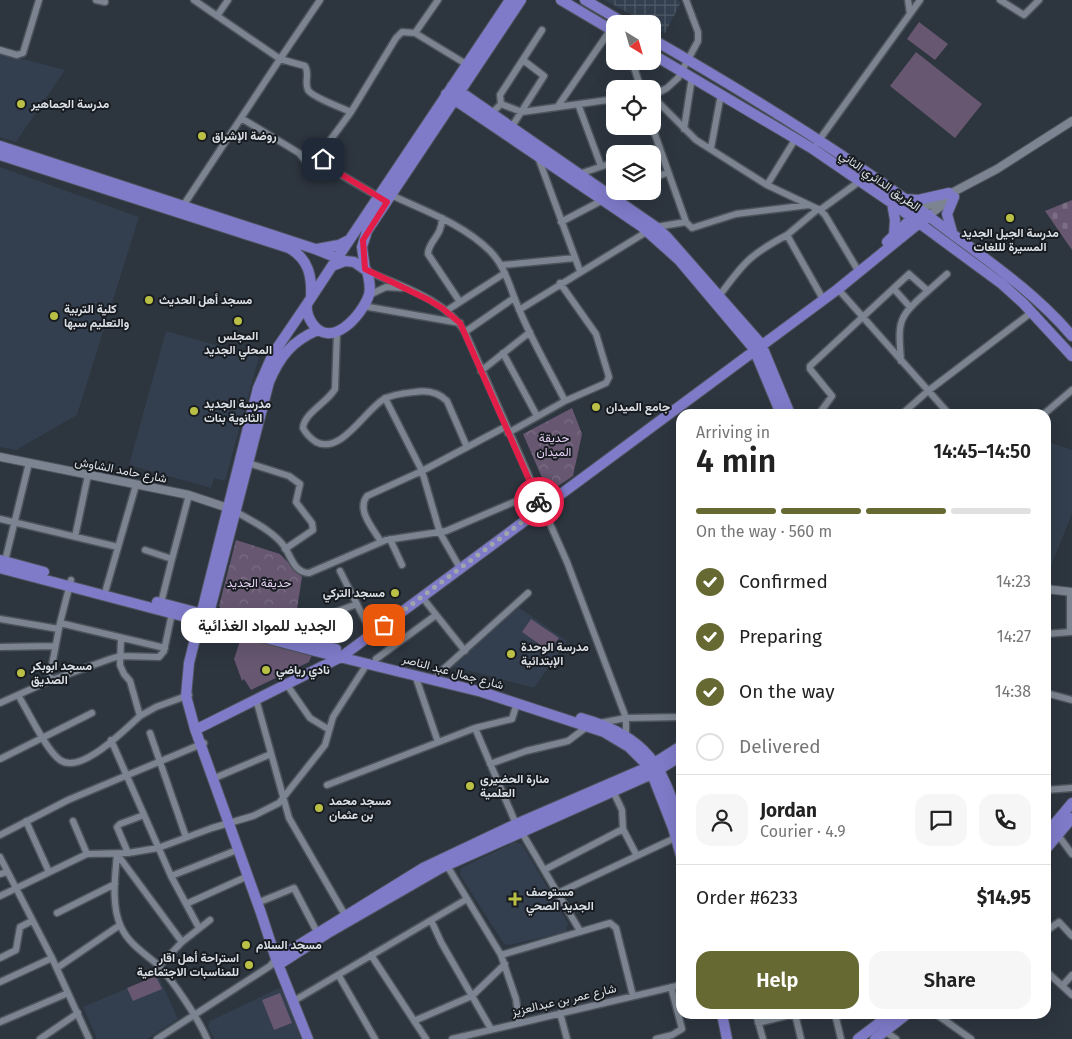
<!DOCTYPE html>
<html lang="en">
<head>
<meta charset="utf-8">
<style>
  :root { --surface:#fff; --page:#f6f6f6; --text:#222; --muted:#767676; --line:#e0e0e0; --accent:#666932 }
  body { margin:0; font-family:"Fira Sans",Vazirmatn,sans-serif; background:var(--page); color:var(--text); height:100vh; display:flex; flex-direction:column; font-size:19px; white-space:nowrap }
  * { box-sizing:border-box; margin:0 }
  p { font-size:16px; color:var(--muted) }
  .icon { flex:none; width:28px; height:28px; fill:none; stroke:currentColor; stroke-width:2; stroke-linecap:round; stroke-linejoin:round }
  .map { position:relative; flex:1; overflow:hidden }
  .side { position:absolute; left:676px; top:409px; width:375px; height:610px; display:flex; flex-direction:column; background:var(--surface); border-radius:15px; box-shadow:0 5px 20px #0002 }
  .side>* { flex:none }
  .needle { width:32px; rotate:143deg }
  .fabs { position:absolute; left:606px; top:15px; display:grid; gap:10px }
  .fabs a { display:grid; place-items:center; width:55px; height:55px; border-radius:10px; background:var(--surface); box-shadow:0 5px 20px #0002; font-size:25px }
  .pin { position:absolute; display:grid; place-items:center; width:42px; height:42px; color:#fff; margin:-21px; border-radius:10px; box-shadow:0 2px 8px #0006 }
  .courier { position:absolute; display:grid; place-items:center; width:50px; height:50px; margin:-25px; border:4px solid #e11d48; border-radius:50%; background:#fff; color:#222; box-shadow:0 1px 6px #0007 }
  .bubble { position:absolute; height:35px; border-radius:15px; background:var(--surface); box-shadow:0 5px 20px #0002; font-size:16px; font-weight:600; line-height:35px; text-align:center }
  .overview em { font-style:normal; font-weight:600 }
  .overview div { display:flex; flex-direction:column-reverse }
  .overview { display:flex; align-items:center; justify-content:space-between; height:85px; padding:0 20px }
  h1 { font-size:32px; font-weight:600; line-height:38px }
  .bar { display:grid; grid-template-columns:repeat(4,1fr); gap:8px 5px; align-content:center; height:60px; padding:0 20px }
  .bar i { height:6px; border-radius:4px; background:var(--line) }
  .bar .selected { background:var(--accent) }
  .bar p { grid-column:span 4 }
  .line { display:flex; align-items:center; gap:12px; padding:0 20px; border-top:1px solid var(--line) }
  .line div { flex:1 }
  .round { display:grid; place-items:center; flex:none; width:52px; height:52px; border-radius:15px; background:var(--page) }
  ol { padding:0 20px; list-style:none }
  li { display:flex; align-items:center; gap:15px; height:55px }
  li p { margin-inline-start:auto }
  li .icon { padding:5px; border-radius:50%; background:var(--accent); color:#fff; stroke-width:4 }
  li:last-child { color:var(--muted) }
  li i { width:28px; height:28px; border:2px solid var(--line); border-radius:50% }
  .primary-button { display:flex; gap:10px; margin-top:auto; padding:10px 20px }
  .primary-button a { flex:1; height:58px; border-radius:15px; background:var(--accent); color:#fff; font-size:20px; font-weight:600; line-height:58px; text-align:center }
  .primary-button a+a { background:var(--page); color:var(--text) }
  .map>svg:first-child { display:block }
</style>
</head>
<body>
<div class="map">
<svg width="1072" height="1039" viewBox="0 0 1072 1039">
  <defs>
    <pattern id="industrial-grid" width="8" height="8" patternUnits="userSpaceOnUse" patternTransform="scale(1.25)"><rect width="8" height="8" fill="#333f4e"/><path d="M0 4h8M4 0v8" fill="none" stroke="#505a68"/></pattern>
    <pattern id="cemetery-stones" width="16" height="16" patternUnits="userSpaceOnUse" patternTransform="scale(1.25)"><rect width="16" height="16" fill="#675771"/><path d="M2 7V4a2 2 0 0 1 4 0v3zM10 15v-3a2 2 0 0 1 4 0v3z" fill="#7c6f85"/></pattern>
    <pattern id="park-crowns" width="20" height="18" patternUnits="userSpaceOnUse" patternTransform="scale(1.25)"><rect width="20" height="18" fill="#675771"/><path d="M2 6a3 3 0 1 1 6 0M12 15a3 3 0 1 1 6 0" fill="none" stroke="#7c6f85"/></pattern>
  </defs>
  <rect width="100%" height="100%" fill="#2d353f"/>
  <path fill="#333f4e" d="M0,53l65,17 -49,72 -16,-5z
    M0,167l139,50 -62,198 -61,35 -16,-3z
    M166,331l93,26 -34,124 -11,-3 -3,10 -82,-23z
    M1046,441l26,9v64l-24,59z
    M517,606l50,35 -33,47 -83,-22z
    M515,842l7,2 46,79 -2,9 -57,13 -5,-1 -44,-69 1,-7z
    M158,975l20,44 -31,20h-50l-14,-32z
    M279,988l5,3 17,48h-87l-6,-13 2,-5z"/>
  <path fill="url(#industrial-grid)" d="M605,0h72l4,2 -16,31 -12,-7 -1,-2h-4z"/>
  <path fill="url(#cemetery-stones)" d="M1072,200v50l-27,-39z"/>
  <path fill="url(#park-crowns)" d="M572,408l10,26 -9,42 -24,16h-3l-4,-2 1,-10 -20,-46z
    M236,540l44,14 22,23 -8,51 -73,-19 -2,-3z"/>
  <path fill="#675771" d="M919,22l29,22 -13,16 -28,-21z
    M916,52l66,52 -27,34 -65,-52z
    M531,619l28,19 -10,13 -27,-19z
    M242,635l70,20 -3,7 -58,28 -7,-11 -2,2 -8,-22z
    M156,976l6,13 -29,12 -6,-13z
    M280,993l12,30 -18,7 -12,-30z"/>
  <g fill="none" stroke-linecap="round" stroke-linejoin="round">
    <g stroke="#4d535b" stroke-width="9">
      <path id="minor" d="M96,0l9,2
        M320,0l-40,59 25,7c5,8 -1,16 3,24 4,7 34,18 43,22
        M908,0l2,14
        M1000,0l24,15 15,-15
        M217,16l11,-16
        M415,33l23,-33
        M0,50l17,5 6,-2 16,-53
        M632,61l9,28
        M652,96l44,44 71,45 53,25 5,5 34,57
        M652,96l15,-8 11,-10 20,-37v-9l-12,-32
        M501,104l-1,-9 42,-65
        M578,104l23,62
        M558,106l53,-77
        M491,114l10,-10 21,8 93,-13
        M241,118l58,35 14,17 10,2 10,-2
        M511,128l33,-52 -21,-16
        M684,129l8,-52
        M817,143l103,-143
        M711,148l10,-54
        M649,154l11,-3
        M538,157l42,114
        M579,174l36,-12
        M652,178l15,-5
        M767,185l29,-47
        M391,195c34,16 72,29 99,56 16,16 20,38 29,58 13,32 31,62 46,92l-57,32
        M379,197l-46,-27 -8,-8 -3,-7 1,-5 28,-38 45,-74 6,-6 13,1 51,31
        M183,206l97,-147 -86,-59
        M818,209l-31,26 36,64
        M820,210l40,-29
        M442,218c0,19 -14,23 -14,36l32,48
        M561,222l59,-31
        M686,222l6,6 44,-14 73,-9
        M502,265l73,-7
        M367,271c33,15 78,28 98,61l102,230 59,156v20
        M560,283l36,51 13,43 -3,6 -41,18
        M838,289l111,125
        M894,289l16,18
        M928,291l19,-17
        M369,295l17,-8 16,1
        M720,295c24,-33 31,-41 67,-60
        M363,306l97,17
        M519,310l129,-79 8,-4 30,-5 -34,-96
        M446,311l59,-38
        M337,332l-2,57c-8,14 -31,24 -32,39 3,6 7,10 13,14 25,13 49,-32 68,-43 9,-5 21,-6 31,-7 12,-2 23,0 32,9l20,46
        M465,332l49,-34
        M503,353l34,63
        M481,371l49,-39
        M385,398l37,73 18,62 20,35
        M819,414l13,-18 -22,-27v-3l99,-92 19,17c-31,27 -30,30 -27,70
        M902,414l26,-23 104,-79
        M1044,414l28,-24
        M248,463l41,13 11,8 -4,18 16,21 1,7 -28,19
        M235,511c16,10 37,19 49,35 7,10 10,27 25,27l77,-33 60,-9 89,-38
        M0,519l118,28
        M75,537l13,-62
        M390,539l12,26
        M381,542c-8,-14 -25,-32 -14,-46l55,-25 83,-44
        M145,550l27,9 17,-64
        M5,561l24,-98
        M340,571l32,63
        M106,589l30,-104
        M422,597l43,54
        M161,603l11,-44
        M0,619l59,10
        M317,619l40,-15
        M60,623l105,25
        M1046,634l24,-2v-40
        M121,638l-1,27 4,9 6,7 10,35 16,-9 33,-12
        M0,647l55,-1
        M376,659l60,-44
        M438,674l90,-81
        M415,675l23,67
        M49,681l11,-58 11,-43
        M287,685l23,33 18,11
        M1046,693l26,7
        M18,695c10,16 28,55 42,65 21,15 64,-30 80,-44
        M256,699l33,119 56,97
        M0,703l49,-22 61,-22 10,-3 39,1 5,-6 8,-38
        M600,723l26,-5 55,-1
        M475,728l41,96
        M150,733l36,104
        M111,740l60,136 28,52
        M0,759l92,-46
        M490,764l36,-13 42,-10 20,-15
        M217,777l54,-23
        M327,785l148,-57 37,-9 5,-16
        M1046,790l26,-2
        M613,791l9,19 1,19 14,27
        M26,821l23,51
        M73,821l14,33
        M521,831l59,100
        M0,835l68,-35 136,-57
        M1058,835l14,19
        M128,853l-11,-26 3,-3 24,-9
        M117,854c-2,23 -6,51 4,73 8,17 23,26 37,38 16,17 40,53 49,74
        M117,854l65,88
        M0,857l52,101 37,81
        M446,864l55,91 15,44 3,23
        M544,870l79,-41
        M0,874l7,-2
        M171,876l66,-26
        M558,893l119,-56
        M0,896l87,-42 41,-1 30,-5 54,-20 41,-12 26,-13 46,-58 8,-28 34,-53
        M262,901l32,-13 23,44
        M186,904l62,-28
        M57,913l58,-29
        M431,920l10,22 50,87
        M1046,931l13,-9 13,14
        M371,955l55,84
        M501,955l109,-32 6,5 17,68
        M0,958l16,-8 4,-23 12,-6
        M159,966l23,-24 28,-22
        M57,968l63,-43
        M1046,971l26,24
        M339,976l36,63
        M0,982l52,-24
        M1063,985l9,-10
        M297,999l170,-100
        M560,1013l7,26
        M756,1014l7,25
        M795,1014l6,25
        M835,1014l6,25
        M936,1014l35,25
        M414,1021l58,-25 33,-32
        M0,1022l68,-29
        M758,1023l36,-9
        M883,1030l13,9
        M40,1039l38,-26
        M157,1039l113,-73 6,-7
        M452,1039l229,-54
        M656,1039l16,-4 10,-6 -11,-42"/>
    </g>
    <g stroke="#4d535b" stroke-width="10">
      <path id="tertiary" d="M921,209l76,-40 75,-48
        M929,215l26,-19
        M0,457l189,38 42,14
        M1046,589l26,3"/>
    </g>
    <g stroke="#4d535b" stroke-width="12">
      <path id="primary" d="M561,0l54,32
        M585,0l41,24
        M652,39c103,59 205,122 299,194 43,32 86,62 121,103
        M652,54l161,95 79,54 110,81 21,19 49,53
        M452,86l204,141 11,10 94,107 29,70
        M446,94l195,132 38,34 75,89 27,65
        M0,146l315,103 30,12
        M0,155l289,93c20,11 23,29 22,49
        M906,199l12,1 31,-7
        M892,203l3,17 -1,15
        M952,232l-5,-18 7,-17
        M887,242l29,-28
        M317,249l22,-4 10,-5
        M345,261l9,1 13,9c2,8 4,16 2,24 -7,20 -38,56 -57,28 -4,-6 -6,-12 -5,-19l25,-38z
        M332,266l178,-266
        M365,269l-3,-22 5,-16 154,-231
        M307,304l-34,50 -15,34 -69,275 -3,33 9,33 66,184 15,46 32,80
        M0,560l44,12
        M0,568l315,83 167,41 122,40 25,15 15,15 8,12 21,54 8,28
        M157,602l179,47
        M207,621l62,-239c11,-26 23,-41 49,-52
        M581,718c67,19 83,48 100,112
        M199,728l142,-71 497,-368 91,-74
        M1046,834l26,-31
        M1046,849l26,-31
        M276,959l147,-91 93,-44 132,-57 33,-21
        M278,965l50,-32 113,-65 211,-94 29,-18
        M722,1014l5,25
        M858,1039l33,-25
        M875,1039l32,-25"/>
    </g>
    <use href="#minor" stroke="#7b8490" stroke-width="6"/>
    <use href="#tertiary" stroke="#7b8490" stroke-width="8"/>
    <use href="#primary" stroke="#7f7bc9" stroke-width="10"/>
  </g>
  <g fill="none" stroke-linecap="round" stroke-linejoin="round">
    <path stroke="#9fa5ac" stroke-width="5" stroke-dasharray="0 9" d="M384,625l157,-117 -2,-6"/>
    <path stroke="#e11d48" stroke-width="6" d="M323,159l11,11 53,32 -24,38 2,29 64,31 13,8 18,15 79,179"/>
  </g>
  <g fill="#bac045" stroke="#181c21" stroke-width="2">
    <circle cx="21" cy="104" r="5"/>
    <circle cx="202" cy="136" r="5"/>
    <circle cx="1010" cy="218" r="5"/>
    <circle cx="149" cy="300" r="5"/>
    <circle cx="54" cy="316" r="5"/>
    <circle cx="238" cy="321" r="5"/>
    <circle cx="596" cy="407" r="5"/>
    <circle cx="194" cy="411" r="5"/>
    <circle cx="395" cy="593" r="5"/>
    <circle cx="511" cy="654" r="5"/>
    <circle cx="266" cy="670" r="5"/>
    <circle cx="21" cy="673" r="5"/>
    <circle cx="470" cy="786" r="5"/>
    <circle cx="319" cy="808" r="5"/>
    <path d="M512.5 891.5h5v5h5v5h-5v5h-5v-5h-5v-5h5z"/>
    <circle cx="246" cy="945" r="5"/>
    <circle cx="249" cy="965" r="5"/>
  </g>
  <g text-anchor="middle" stroke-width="4" stroke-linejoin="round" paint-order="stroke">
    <g font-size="12" font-weight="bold" fill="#dce1e7" stroke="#181c21" text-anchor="start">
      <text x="31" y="108">مدرسة الجماهير</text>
      <text x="212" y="140">روضة الإشراق</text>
      <text x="1010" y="237" text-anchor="middle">مدرسة الجيل الجديد<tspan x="1010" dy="14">المسيرة لللغات</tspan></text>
      <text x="159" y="304">مسجد أهل الحديث</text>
      <text x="64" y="313">كلية التربية<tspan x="64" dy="14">والتعليم سبها</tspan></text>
      <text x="238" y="340" text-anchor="middle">المجلس<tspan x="238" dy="14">المحلي الجديد</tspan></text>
      <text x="204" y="408">مدرسة الجديد<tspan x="204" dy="14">الثانوية بنات</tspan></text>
      <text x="606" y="411">جامع الميدان</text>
      <text x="385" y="597" text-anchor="end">مسجد التركي</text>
      <text x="521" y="651">مدرسة الوحدة<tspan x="521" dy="14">الإبتدائية</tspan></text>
      <text x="31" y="670">مسجد ابوبكر<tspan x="31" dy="14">الصديق</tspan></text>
      <text x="276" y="674">نادي رياضي</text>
      <text x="480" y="783">منارة الحضيري<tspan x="480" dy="14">العلمية</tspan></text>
      <text x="329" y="805">مسجد محمد<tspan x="329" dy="14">بن عثمان</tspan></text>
      <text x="526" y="896">مستوصف<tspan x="526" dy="14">الجديد الصحي</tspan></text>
      <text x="256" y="949">مسجد السلام</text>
      <text x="239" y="962" text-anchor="end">استراحة أهل اقار<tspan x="239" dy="14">للمناسبات الاجتماعية</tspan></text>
    </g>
    <g font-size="12" fill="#dce1e7" stroke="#181c21">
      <text transform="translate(880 181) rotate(35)" y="4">الطريق الدائري الثاني</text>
      <text transform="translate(121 470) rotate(11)" y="4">شارع حامد الشاوش</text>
      <text transform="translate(453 672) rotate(15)" y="4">شارع جمال عبد الناصر</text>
      <text transform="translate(564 1000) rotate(-13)" y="4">شارع عمر بن عبدالعزيز</text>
    </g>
    <g font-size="12" fill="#ead3f8" stroke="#181c21">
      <text x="554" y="442">حديقة<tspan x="554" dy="14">الميدان</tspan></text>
      <text x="259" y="587">حديقة الجديد</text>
    </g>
  </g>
</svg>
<div class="fabs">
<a><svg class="needle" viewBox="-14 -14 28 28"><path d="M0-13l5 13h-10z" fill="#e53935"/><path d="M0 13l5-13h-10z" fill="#767676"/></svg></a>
<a><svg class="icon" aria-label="locate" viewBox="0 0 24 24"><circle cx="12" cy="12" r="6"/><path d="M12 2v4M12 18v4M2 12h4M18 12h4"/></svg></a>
<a><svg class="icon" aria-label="layers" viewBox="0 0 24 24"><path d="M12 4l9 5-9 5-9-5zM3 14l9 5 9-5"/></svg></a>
</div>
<div class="pin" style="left:384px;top:625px;background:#ea580c"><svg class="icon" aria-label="bag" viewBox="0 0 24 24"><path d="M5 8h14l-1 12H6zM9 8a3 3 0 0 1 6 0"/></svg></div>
<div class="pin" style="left:323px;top:159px;background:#1f2937"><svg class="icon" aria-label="home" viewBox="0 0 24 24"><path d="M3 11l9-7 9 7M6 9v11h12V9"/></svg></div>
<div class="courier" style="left:539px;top:502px"><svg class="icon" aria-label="bike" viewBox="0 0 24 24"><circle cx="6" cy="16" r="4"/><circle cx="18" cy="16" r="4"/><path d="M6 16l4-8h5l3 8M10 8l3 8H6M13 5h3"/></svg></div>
<div class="bubble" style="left:181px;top:608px;width:172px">الجديد للمواد الغذائية</div>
<section class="side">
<div class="overview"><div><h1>4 min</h1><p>Arriving in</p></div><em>14:45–14:50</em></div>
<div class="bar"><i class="selected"></i><i class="selected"></i><i class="selected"></i><i></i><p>On the way · 560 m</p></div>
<ol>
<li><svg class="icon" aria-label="check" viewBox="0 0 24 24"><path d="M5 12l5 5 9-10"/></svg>Confirmed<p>14:23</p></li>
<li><svg class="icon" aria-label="check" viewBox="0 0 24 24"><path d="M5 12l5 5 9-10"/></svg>Preparing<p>14:27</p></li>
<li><svg class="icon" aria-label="check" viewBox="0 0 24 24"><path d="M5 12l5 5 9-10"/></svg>On the way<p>14:38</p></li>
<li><i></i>Delivered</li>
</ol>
<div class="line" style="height:90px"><a class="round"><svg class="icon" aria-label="person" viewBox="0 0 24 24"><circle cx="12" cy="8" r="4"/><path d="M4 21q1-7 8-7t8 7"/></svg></a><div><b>Jordan</b><p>Courier · 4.9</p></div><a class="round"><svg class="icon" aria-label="chat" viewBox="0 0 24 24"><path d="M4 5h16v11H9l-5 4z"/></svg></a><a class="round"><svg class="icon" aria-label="phone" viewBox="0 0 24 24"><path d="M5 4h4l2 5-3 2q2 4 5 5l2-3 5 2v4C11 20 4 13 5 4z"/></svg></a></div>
<div class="line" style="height:65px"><div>Order #6233</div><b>$14.95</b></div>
<div class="primary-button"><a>Help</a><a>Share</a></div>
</section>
</div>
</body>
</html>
